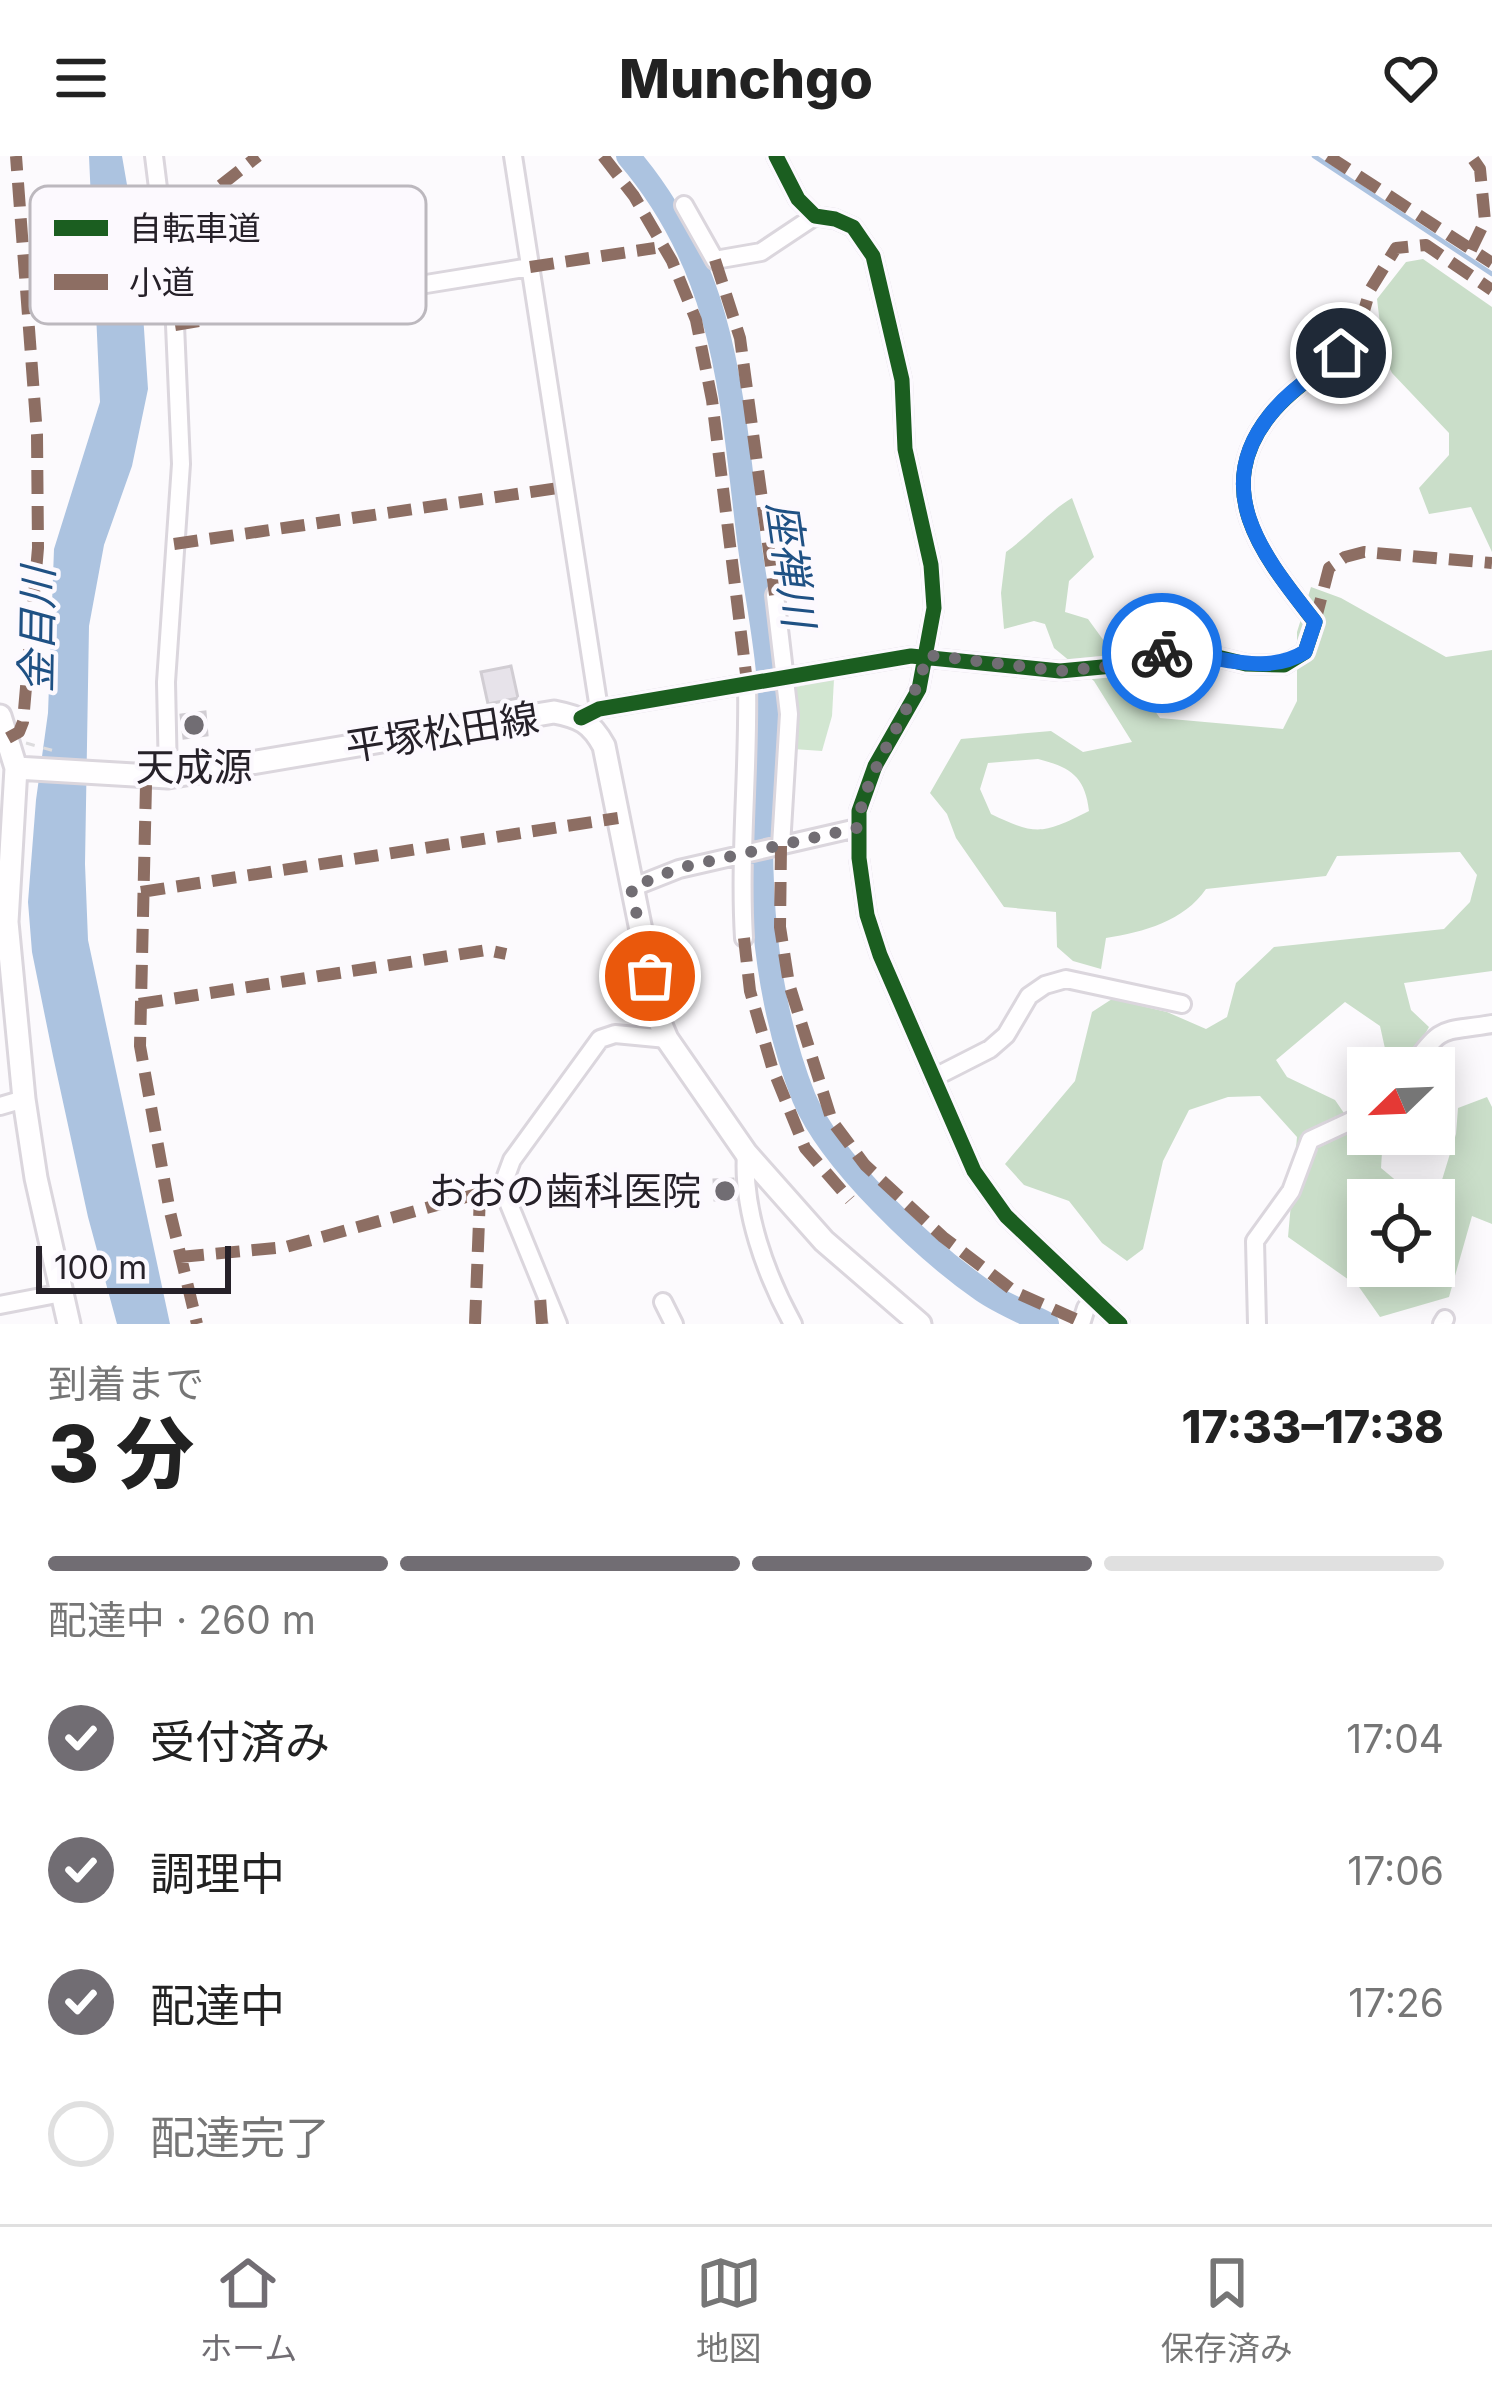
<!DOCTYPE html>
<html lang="ja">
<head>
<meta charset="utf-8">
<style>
  :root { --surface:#fff; --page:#f2f2f2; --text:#222; --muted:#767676; --line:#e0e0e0; --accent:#716d73 }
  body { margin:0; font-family:Inter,"Noto Sans JP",sans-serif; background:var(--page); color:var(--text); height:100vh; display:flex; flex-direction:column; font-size:45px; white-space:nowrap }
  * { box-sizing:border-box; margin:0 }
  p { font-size:39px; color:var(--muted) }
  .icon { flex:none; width:66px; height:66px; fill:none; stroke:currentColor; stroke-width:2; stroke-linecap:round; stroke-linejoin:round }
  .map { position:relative; height:1168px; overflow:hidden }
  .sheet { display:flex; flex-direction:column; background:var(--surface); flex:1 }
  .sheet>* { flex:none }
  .needle { width:78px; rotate:247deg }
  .tools { position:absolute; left:1347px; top:891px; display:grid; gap:24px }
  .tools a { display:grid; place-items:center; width:108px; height:108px; border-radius:0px; background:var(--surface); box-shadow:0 6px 30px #0003; font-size:60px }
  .scale { position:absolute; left:36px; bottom:30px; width:195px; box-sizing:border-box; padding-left:12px; border:6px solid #262129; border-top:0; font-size:33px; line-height:42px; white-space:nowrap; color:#262129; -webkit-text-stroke:9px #fcf9fe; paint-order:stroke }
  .pin { position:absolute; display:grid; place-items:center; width:102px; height:102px; color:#fff; margin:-51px; border:6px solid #fff; border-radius:50%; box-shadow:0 3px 12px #0007 }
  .courier { position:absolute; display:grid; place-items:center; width:120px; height:120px; margin:-60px; border:9px solid #1a73e8; border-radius:50%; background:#fff; color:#222; box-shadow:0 3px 15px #0007 }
  .summary em { font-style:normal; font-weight:800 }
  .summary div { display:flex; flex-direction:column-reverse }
  .summary { display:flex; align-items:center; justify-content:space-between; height:204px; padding:0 48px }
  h1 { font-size:78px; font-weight:800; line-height:90px }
  .bar { display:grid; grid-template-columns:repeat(4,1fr); gap:18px 12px; align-content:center; height:144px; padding:0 48px }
  .bar i { height:15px; border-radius:9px; background:var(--line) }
  .bar .selected { background:var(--accent) }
  .bar p { grid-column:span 4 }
  ol { padding:0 48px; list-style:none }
  li { display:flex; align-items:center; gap:36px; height:132px }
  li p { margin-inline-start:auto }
  li .icon { padding:12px; border-radius:50%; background:var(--accent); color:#fff; stroke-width:4 }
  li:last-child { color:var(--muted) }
  li i { width:66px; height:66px; border:6px solid var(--line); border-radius:50% }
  header { display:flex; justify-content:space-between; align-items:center; height:156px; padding:0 48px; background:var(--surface); font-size:54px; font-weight:800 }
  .menu { display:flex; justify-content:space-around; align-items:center; height:168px; border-top:3px solid var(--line); background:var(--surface); font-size:33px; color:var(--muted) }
  .menu a { display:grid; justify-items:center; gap:6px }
  .menu .selected { color:var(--accent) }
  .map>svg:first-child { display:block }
</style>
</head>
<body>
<header><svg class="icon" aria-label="menu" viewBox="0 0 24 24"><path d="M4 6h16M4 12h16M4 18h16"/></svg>Munchgo<svg class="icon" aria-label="heart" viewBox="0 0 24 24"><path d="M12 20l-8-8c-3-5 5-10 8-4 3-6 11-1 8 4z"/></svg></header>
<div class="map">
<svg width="1492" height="1168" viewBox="0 0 1492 1168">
  <rect width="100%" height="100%" fill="#fcfafd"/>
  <path fill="#d2e6d1" d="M834,523l-2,37 -10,35 -29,-2 -2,-61z"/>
  <path fill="#cadec9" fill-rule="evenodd" d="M1423,103l69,48v245l-21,-45 -42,7 -10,-26 30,-33v-22l-57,-60 -8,-16 -7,-58 29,-37z
    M1072,342l22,59 -25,24 -4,31 23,7 72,99 123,11 14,-28v-69l14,-45 30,11 105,59 46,-7v321l-88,12 7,27 18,17 -15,26 -26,9 -8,-36 -35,-24 -69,58 11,17 48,23 20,29 27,23 -1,16 18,15 39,10 18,-59 2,-26 29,-11 5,10v117l-20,-8 -23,81 -69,20 -21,-30 -71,-50 9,-100 -37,-41 -32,1 -39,13 -26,51 -20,88 -16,12 -25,-18 -33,-42 -45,-16 -19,-21 70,-83 17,-69 20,-13 55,13 39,17 21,-12 9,-34 38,-36 170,-18 26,-27 7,-27 -17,-23 -123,4 -11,20 -120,13c-22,32 -62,43 -100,49l-5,31 -28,-8 -16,-14 -1,-35 -52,-5 -48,-69 -9,-24 -17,-21 31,-54 90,-8 32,21 49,-10 -38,-61 -40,-33 -9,-24 -11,-3 -30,8 -3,-36 5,-41c24,-17 41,-39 66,-54zM1038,603c32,8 47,17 51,52 -46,23 -52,25 -98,3l-11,-25 8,-26zM1368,1044h66v66h-66z"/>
  <path fill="#acc3e0" d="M89,0h33l17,98 9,135 -16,77 -28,79 -15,81 -4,238 3,76 82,384h-53l-29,-107 -35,-161 -21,-104 -4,-50 8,-102 12,-87 6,-164 46,-147z"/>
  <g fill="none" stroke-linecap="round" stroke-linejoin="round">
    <path stroke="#acc3e0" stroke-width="4.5" d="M1314,0l178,118"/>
    <path stroke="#acc3e0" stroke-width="24" d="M628,0c99,116 103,239 121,384 6,47 17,98 20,144 3,40 -6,79 -7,118 -4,99 5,203 42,296 27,64 121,152 178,192 20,14 44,23 65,34"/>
  </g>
  <path fill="#e7e3ea" stroke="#d1cdd3" stroke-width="3" d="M511,510l7,32 -30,6 -7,-32z
    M205,556l2,23 -23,3 -3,-23z
    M733,1023l2,20 -20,1 -1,-20z"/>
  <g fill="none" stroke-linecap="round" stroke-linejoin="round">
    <g stroke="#dbd6dd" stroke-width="22">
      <path id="minor" d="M154,0l21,169 6,139 -15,218 2,95
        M513,0l86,553
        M776,0l22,43 17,17 20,3 18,8 20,29 29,124 3,69 26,116 3,43 -15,81 -44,77 -16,45v47l8,57 13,40 94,216 32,45 114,108
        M684,49l31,55 46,-8 54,-36
        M420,129l110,-18
        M775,439l14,119 -8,132
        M581,562l18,-9 312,-53 149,15 53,-5 50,-14h34l49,12 38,1 21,-13 10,-30c-48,-62 -107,-129 -45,-207 19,-24 48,-42 71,-62
        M631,732l48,-19 178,-41
        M744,782c-5,-85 5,-170 3,-256
        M1410,912c35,-45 29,-35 82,-44
        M933,922l57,-29 16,-14 23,-39 16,-11 21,-6 116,25
        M0,950l24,-7
        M746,997c-4,57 20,122 47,171
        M663,1146l11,22
        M0,1149l62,-12
        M558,1168l-56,-137 10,-27 88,-121 15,-5 52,5
        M1081,1168l5,-16 8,-8
        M1257,1168l-2,-83 36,-50 19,-51 58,-27
        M1442,1168l3,-5"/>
    </g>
    <g stroke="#dbd6dd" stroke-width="27">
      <path id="major" d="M0,560l16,52 -9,154 17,177 12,79 33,146
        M16,612l152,9 386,-65c26,5 37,10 50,34l55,274 8,19 79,114 78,88 96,83"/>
    </g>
    <path stroke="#dddcde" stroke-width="3" stroke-dasharray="9 9" stroke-linecap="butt" d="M26,587l32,9"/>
    <use href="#minor" stroke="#fffeff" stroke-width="16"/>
    <use href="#major" stroke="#fffeff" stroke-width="21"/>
    <path stroke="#8d6e63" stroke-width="12" stroke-dasharray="24 12" stroke-linecap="butt" d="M603,0l31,40 38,65 24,59 16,80 35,282
      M1328,0l164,107
      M164,74l94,-74
      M1471,94l14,-29 -5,-52 -9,-13
      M715,104l25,78 35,257
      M530,111l125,-19
      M175,169l245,-40
      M1341,197l18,-25 11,-38 26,-42 30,-3 66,45
      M174,388l391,-57
      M1315,466l14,-54 16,-11 19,-5 128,11
      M8,582l11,-6 4,-10 15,-174 -1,-113 -21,-279
      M146,629l-6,261 30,166 27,112
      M781,690l-1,81 9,57 43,137 33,44 78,72 72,55 67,30
      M141,736l477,-74
      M744,782l6,53 22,76 33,81 45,52
      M139,848l348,-54 19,4
      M180,1101l106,-10 216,-60
      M475,1168l5,-129
      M542,1168l-2,-27 3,-5"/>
    <g stroke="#fcf9fe" stroke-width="22">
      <path id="cycleway" d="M776,0l22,43 17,17 20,3 18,8 20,29 29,124 3,69 26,116 3,43 -15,81 -44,77 -16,45v47l8,57 13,40 94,216 32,45 114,108
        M581,562l18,-9 312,-53 149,15 53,-5 50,-14h34l49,12 38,1 21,-13 10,-30c-48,-62 -107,-129 -45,-207 19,-24 48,-42 71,-62"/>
    </g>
    <use href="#cycleway" stroke="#1b5e20" stroke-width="15"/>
  </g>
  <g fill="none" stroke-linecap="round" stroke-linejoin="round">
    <path stroke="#716d73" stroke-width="12" stroke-dasharray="0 21.6" d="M650,820l-19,-88 48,-20 178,-40c9,-64 55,-111 70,-173l133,16 53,-5 49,-13"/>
    <path stroke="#1a73e8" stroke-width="15" d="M1162,497c50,-2 98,26 143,-1l10,-30c-48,-62 -107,-130 -45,-207 18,-24 48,-42 71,-62"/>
  </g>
  <g fill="#716d73" stroke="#fcf9fe" stroke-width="4.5">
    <circle cx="194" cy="569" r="12"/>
    <circle cx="725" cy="1035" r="12"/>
  </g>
  <g text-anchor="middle" stroke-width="9" stroke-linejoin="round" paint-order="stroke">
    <g font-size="39" fill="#262129" stroke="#fcf9fe">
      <text transform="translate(442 576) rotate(-9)" y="14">平塚松田線</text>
    </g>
    <g font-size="39" fill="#262129" stroke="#fcf9fe">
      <text x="194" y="625">天成源</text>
      <text x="701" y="1049" text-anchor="end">おおの歯科医院</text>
    </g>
    <g font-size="42" font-style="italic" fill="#1f5184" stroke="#fcf9fe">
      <text transform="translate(791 408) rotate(82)" y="15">座禅川</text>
      <text transform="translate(37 474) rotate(-89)" y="15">金目川</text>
    </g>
  </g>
  <rect x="30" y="30" width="396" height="138" rx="18" fill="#fcf9fe" stroke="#bcb8be" stroke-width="3"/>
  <rect x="54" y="64" width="54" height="16" fill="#1b5e20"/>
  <rect x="54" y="118" width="54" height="16" fill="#8d6e63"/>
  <g font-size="33" fill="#262129">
    <text x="129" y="84">自転車道</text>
    <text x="129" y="138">小道</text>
  </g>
</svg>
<div class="tools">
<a><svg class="needle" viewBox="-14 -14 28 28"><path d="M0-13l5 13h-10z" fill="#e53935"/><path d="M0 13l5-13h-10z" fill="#767676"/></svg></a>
<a><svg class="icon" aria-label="locate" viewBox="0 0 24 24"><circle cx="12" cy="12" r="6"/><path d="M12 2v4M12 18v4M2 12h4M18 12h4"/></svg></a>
</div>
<div class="scale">100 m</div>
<div class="pin" style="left:650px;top:820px;background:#ea580c"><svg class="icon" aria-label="bag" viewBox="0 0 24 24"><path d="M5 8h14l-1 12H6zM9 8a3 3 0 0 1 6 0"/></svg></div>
<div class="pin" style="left:1341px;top:197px;background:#1f2937"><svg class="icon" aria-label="home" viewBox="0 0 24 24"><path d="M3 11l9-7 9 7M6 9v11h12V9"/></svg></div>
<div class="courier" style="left:1162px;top:497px"><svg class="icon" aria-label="bike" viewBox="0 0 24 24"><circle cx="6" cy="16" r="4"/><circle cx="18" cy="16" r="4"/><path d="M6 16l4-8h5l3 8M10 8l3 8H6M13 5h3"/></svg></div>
</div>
<section class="sheet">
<div class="summary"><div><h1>3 分</h1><p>到着まで</p></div><em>17:33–17:38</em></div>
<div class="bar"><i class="selected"></i><i class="selected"></i><i class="selected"></i><i></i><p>配達中 · 260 m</p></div>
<ol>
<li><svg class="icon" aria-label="check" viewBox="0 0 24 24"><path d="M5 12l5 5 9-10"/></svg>受付済み<p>17:04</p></li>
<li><svg class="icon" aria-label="check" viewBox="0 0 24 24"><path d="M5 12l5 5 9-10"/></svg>調理中<p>17:06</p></li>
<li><svg class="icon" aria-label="check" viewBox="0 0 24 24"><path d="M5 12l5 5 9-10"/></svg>配達中<p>17:26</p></li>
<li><i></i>配達完了</li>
</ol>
</section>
<nav class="menu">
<a class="selected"><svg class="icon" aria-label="home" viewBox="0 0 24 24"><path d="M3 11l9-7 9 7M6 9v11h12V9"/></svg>ホーム</a>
<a><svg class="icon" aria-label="map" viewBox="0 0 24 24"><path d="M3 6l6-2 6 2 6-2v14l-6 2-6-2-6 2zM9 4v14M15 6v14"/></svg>地図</a>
<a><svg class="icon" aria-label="saved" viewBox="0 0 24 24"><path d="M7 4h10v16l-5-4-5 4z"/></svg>保存済み</a>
</nav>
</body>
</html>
